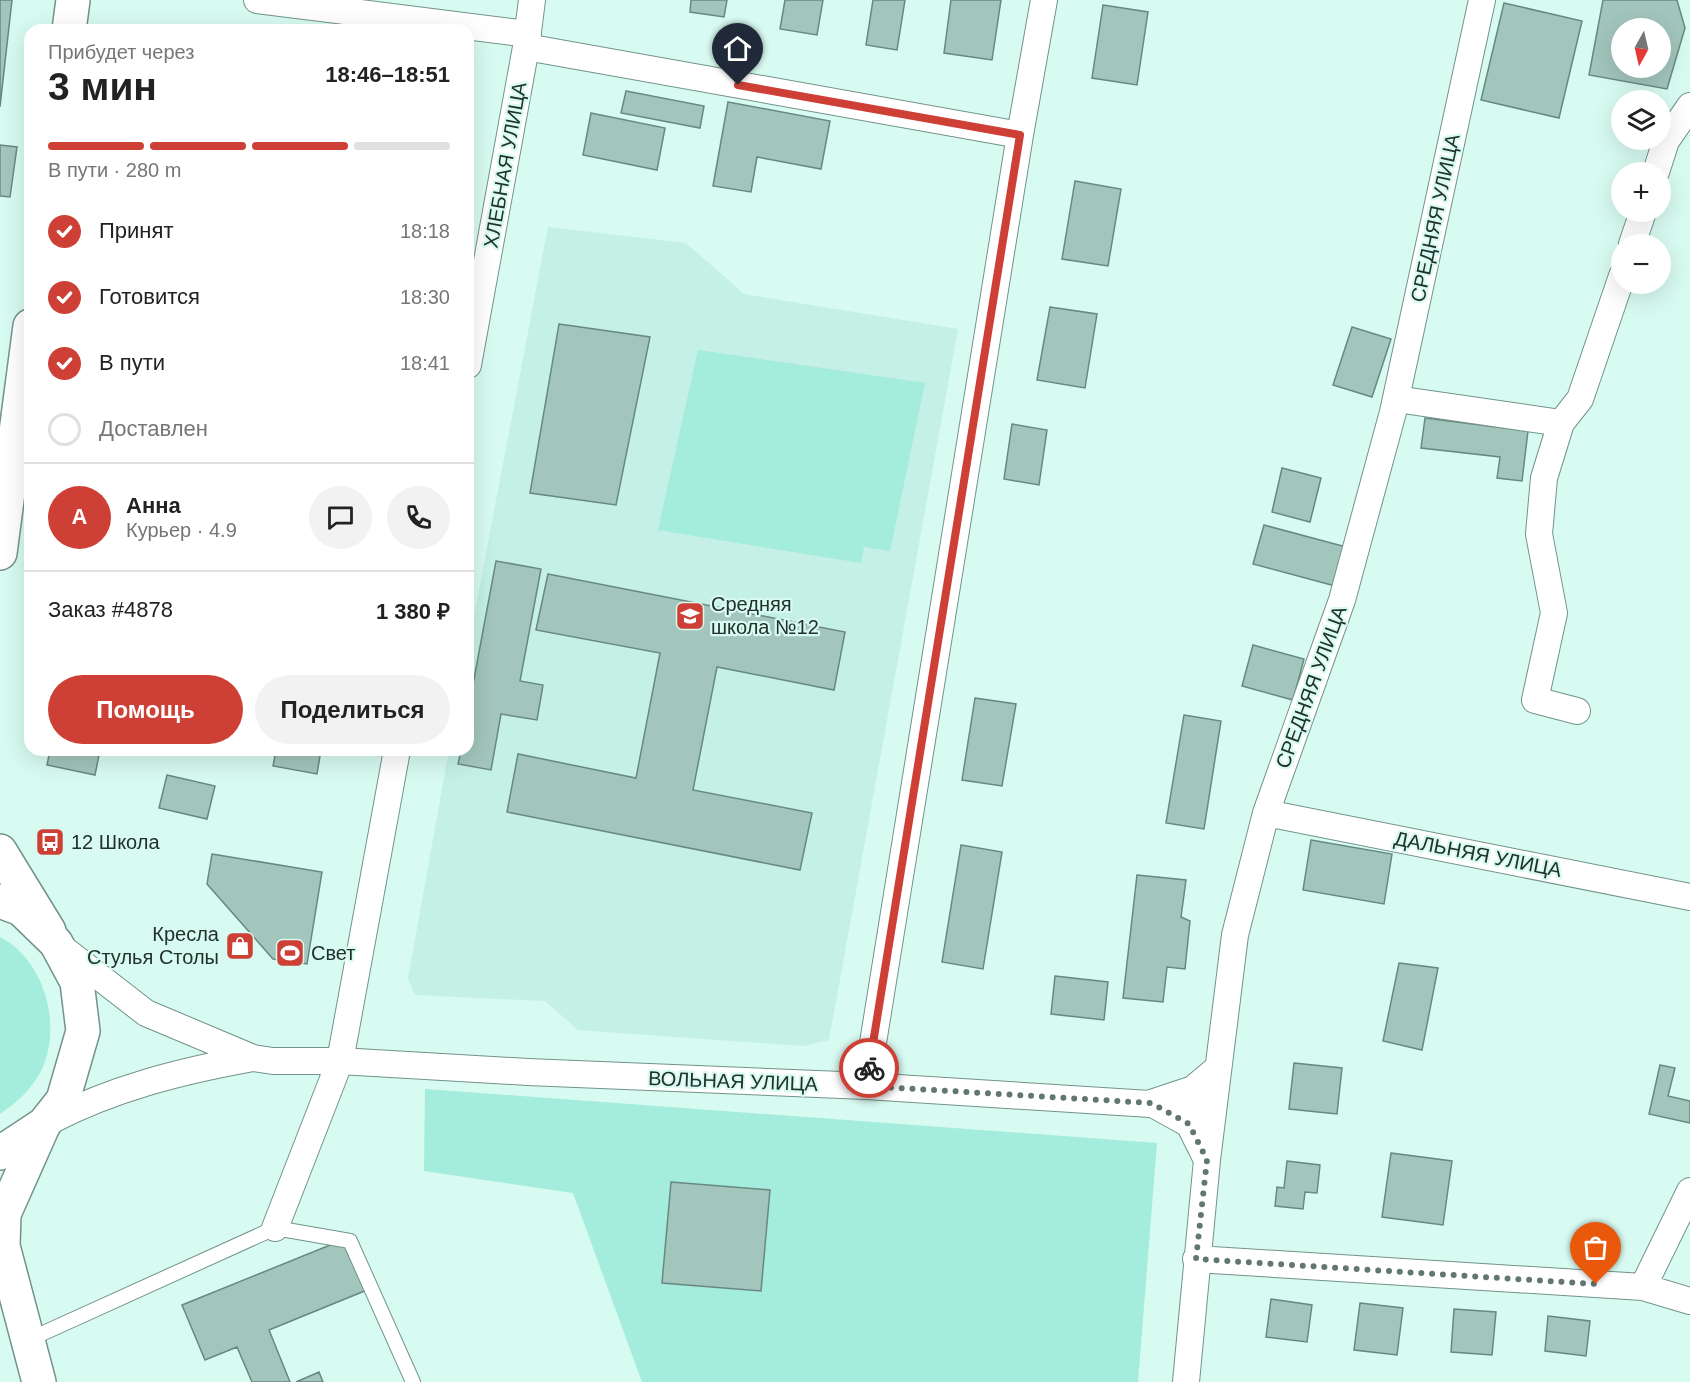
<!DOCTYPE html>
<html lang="ru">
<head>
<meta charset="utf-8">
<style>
  :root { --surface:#fff; --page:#f2f2f2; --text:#222; --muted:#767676; --line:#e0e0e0; --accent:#ce4036 }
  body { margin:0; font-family:Arial,sans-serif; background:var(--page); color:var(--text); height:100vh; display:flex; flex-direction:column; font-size:22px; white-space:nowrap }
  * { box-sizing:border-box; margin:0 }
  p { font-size:20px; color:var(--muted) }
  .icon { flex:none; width:33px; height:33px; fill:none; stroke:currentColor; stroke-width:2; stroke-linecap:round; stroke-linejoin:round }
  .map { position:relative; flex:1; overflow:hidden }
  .details { position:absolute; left:24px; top:24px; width:450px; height:732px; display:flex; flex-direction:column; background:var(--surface); border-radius:18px; box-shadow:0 6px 24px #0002 }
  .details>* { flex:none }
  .needle { width:39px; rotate:188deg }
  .tools { position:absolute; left:1611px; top:18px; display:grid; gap:12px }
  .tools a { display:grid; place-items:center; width:60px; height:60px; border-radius:50%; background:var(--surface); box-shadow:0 6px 24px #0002; font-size:30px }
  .pin { position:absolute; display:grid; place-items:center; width:51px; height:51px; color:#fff; margin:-62px -26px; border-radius:50% 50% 50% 0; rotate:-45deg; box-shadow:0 0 6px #0007 }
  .pin .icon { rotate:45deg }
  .courier { position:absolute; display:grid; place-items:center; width:60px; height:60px; margin:-30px; border:4px solid #ce4036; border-radius:50%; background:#fff; color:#222; box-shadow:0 2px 8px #0007 }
  .headline em { font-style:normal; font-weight:700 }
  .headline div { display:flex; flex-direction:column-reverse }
  .headline { display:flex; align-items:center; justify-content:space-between; height:102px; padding:0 24px }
  h1 { font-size:39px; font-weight:700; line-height:45px }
  .bar { display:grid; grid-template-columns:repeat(4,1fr); gap:9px 6px; align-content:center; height:72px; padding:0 24px }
  .bar i { height:8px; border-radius:4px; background:var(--line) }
  .bar .selected { background:var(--accent) }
  .bar p { grid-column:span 4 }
  .line { display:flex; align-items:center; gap:15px; padding:0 24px; border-top:2px solid var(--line) }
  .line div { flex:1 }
  .round { display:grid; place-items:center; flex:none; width:63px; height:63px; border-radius:32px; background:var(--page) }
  ol { padding:0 24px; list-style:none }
  li { display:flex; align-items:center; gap:18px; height:66px }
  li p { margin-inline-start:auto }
  li .icon { padding:6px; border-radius:50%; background:var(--accent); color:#fff; stroke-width:4 }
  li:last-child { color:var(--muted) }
  li i { width:33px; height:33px; border:3px solid var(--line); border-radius:50% }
  .cta { display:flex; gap:12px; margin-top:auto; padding:12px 24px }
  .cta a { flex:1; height:69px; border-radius:36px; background:var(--accent); color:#fff; font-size:24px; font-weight:700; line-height:69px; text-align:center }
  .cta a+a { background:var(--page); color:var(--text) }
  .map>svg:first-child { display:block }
</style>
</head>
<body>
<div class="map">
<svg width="1690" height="1382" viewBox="0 0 1690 1382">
  <rect width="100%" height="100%" fill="#d7faf1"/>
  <path fill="#c4f0e5" d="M548,227l138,16 58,51 214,35 -129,711 -25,6 -226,-16 -33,-29 -130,-6 -7,-16 41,-229h19v-102z"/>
  <path fill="#a4ecdb" d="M698,350l227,33 -35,168 -26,-4 -3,16 -203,-33z
    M0,937c45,23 63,90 41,134 -10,19 -24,31 -41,43z
    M425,1089l732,54 -19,239h-496l-69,-189 -149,-22z"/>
  <path fill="#a2c5bc" stroke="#688981" stroke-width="1.5" fill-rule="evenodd" d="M0,0h12l-12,107z
    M691,0h36l-3,17 -34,-5z
    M785,0h38l-6,35 -37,-6z
    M873,0h32l-8,50 -31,-5z
    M951,0h50l-9,60 -48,-7z
    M1603,0h74l8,28 -18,61 -78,-14zM1622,28h38v40h-38z
    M1504,3l78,18 -23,97 -78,-18z
    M1103,5l45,7 -11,73 -45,-7z
    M626,91l78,15 -4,22 -79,-15z
    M728,102l102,19 -9,48 -64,-12 -6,35 -38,-6z
    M591,113l74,15 -8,42 -74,-15z
    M0,145l17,2 -7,50 -10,-1z
    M1075,181l46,8 -13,77 -46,-7z
    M1050,307l47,7 -12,74 -48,-8z
    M559,324l91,13 -34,168 -86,-12z
    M1352,327l39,12 -19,58 -39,-12z
    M1425,418l103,13 -6,50 -25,-3 3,-21 -79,-9z
    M1012,424l35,6 -8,55 -35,-6z
    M1282,468l39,10 -11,44 -38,-10z
    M1264,525l86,23 -11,39 -86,-23z
    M496,561l45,8 -21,112 23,4 -6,35 -36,-6 -10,56 -33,-6 3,-14h7v-39z
    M548,574l297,58 -11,58 -117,-23 -24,123 119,23 -12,57 -293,-58 11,-58 118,24 24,-125 -124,-23z
    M1253,645l51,14 -11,41 -51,-14z
    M975,698l41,6 -14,82 -40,-6z
    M1184,715l37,6 -17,108 -38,-6z
    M50,750h50l-5,25 -48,-10z
    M276,750h45l-4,24 -44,-8z
    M167,775l48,11 -8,33 -48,-11z
    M1311,840l81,14 -8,50 -81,-14z
    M961,845l41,7 -19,117 -41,-7z
    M212,854l110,18 -15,92 -34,-5 -66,-75z
    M1137,875l49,5 -5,37 9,4 -5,48 -18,-2 -4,35 -40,-4z
    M1399,963l39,5 -16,82 -39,-9z
    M1055,976l53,6 -4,38 -53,-6z
    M1294,1063l48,5 -5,46 -48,-5z
    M1660,1065l15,3 -7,28 22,5v22l-41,-9z
    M1391,1153l61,8 -9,64 -61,-8z
    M1287,1161l33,4 -3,28 -12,-1 -2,17 -28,-3 2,-19 7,1z
    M671,1182l99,8 -9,101 -99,-8z
    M345,1239l22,51 -98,40 21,52h-38l-15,-35 -32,13 -23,-55z
    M1271,1299l41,6 -5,37 -41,-5z
    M1360,1303l43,5 -6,47 -43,-5z
    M1454,1309l42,3 -4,43 -41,-3z
    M1548,1316l42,5 -4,35 -41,-5z
    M319,1372l4,10h-27z"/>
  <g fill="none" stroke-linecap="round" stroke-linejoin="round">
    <g stroke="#72938b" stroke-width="16">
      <path id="service" d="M28,1340l247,-112 75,13 63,141"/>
    </g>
    <g stroke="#72938b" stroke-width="28">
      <path id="minor" d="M257,0l271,34
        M526,47l494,88
        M1656,172l10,-31 24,-35
        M1632,244l11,-32
        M468,365l58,-318 6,-47
        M1396,399l165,24
        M1577,711l-42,-11 19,-87 -15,-79 5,-56 17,-55 19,-24 42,-123
        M1266,813l424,84
        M61,947l85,66 107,45 20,3h67l188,11 338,14 347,22
        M866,1086l154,-951 24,-135
        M48,1122c65,-34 133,-51 205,-64
        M1207,1160l-18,-36 -38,-21 42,-14 25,-21
        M275,1228l65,-167 57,-311
        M1196,1259l447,28 47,14
        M1643,1287l47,-96
        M1186,1382l21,-222 28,-225 31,-122 76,-213 51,-188 89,-412"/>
    </g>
    <g stroke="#72938b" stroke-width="36">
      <path id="secondary" d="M69,30l4,-30
        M0,553l30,-227
        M0,851l49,80
        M39,1382l-36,-136 1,-32 40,-90"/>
    </g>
    <g stroke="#72938b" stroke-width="36">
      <path id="primary" d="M0,901l21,8 35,34 21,39 6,49 -20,69 -19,24 -44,29"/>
    </g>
    <use href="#service" stroke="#fff" stroke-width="14"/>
    <use href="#minor" stroke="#fff" stroke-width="26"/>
    <use href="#secondary" stroke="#fff" stroke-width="33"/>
    <use href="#primary" stroke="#fff" stroke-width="33"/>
  </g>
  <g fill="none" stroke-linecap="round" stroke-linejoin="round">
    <path stroke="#627772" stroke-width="6" stroke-dasharray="0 10.8" d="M869,1068l-3,18 285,17 38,21 18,36 -11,99 400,25"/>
    <path stroke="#ce4036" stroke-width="8" d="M738,85l282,50 -151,933"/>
  </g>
  <defs>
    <g id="school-square" transform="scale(1.5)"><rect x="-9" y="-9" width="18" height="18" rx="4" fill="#ce4036" stroke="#d7faf1"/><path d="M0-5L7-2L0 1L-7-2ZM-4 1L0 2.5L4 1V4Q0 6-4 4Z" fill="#fff"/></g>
    <g id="bus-square" transform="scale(1.5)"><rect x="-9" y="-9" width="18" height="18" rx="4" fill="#ce4036" stroke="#d7faf1"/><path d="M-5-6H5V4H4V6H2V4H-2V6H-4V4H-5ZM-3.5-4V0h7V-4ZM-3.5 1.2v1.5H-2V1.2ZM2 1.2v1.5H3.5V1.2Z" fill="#fff"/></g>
    <g id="shop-square" transform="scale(1.5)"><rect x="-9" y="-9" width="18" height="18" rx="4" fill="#ce4036" stroke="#d7faf1"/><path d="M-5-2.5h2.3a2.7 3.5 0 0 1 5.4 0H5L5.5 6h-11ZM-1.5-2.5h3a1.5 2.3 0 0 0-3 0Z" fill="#fff"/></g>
    <g id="stadium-square" transform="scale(1.5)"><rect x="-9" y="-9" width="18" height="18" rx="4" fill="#ce4036" stroke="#d7faf1"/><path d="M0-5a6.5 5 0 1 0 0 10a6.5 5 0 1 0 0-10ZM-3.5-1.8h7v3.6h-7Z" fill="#fff"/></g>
  </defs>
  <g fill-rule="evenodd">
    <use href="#school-square" x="690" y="616"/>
    <use href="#bus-square" x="50" y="842"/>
    <use href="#shop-square" x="240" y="946"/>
    <use href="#stadium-square" x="290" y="953"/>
  </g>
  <g text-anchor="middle" stroke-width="4.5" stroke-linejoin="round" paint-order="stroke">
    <g font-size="20" fill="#23312d" stroke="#d7faf1">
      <text transform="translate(505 165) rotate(-80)" y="7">ХЛЕБНАЯ УЛИЦА</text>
      <text transform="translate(1435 218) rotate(-78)" y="7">СРЕДНЯЯ УЛИЦА</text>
      <text transform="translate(1311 687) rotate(-70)" y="7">СРЕДНЯЯ УЛИЦА</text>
      <text transform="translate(1478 854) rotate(11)" y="7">ДАЛЬНЯЯ УЛИЦА</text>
      <text transform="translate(733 1081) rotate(2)" y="7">ВОЛЬНАЯ УЛИЦА</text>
    </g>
    <g font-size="20" fill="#23312d" stroke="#d7faf1" text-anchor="start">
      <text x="711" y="611">Средняя<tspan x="711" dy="23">школа №12</tspan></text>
      <text x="71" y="849">12 Школа</text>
      <text x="219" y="941" text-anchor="end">Кресла<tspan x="219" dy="23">Стулья Столы</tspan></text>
      <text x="311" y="960">Свет</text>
    </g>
  </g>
</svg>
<div class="tools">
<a><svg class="needle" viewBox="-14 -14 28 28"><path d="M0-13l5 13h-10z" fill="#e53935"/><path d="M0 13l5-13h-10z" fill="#767676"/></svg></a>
<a><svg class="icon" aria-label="layers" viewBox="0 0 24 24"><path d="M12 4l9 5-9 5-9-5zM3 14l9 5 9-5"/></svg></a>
<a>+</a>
<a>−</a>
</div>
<div class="pin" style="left:1596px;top:1284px;background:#ea580c"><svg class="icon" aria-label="bag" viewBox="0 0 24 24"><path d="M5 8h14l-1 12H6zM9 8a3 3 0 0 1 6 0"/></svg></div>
<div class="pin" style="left:738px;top:85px;background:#1f2937"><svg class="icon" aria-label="home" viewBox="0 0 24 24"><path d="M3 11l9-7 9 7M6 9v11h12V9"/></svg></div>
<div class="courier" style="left:869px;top:1068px"><svg class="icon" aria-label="bike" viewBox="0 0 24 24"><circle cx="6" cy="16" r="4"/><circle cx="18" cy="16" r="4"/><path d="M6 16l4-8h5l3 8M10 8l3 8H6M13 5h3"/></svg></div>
<section class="details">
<div class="headline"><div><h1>3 мин</h1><p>Прибудет через</p></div><em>18:46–18:51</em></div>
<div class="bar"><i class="selected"></i><i class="selected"></i><i class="selected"></i><i></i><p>В пути · 280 m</p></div>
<ol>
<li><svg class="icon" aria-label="check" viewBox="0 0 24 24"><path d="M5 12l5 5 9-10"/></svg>Принят<p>18:18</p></li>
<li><svg class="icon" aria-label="check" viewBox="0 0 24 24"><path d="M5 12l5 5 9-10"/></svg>Готовится<p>18:30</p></li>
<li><svg class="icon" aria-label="check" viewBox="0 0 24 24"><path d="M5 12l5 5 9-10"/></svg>В пути<p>18:41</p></li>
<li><i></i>Доставлен</li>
</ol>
<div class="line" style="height:108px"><b class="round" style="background:var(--accent);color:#fff">А</b><div><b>Анна</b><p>Курьер · 4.9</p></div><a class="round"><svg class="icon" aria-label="chat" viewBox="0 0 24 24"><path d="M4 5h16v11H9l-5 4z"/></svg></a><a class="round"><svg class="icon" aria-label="phone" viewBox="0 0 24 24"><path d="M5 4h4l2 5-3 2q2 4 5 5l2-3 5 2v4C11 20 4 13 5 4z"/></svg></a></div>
<div class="line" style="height:78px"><div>Заказ #4878</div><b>1 380 ₽</b></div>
<div class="cta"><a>Помощь</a><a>Поделиться</a></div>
</section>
</div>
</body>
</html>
